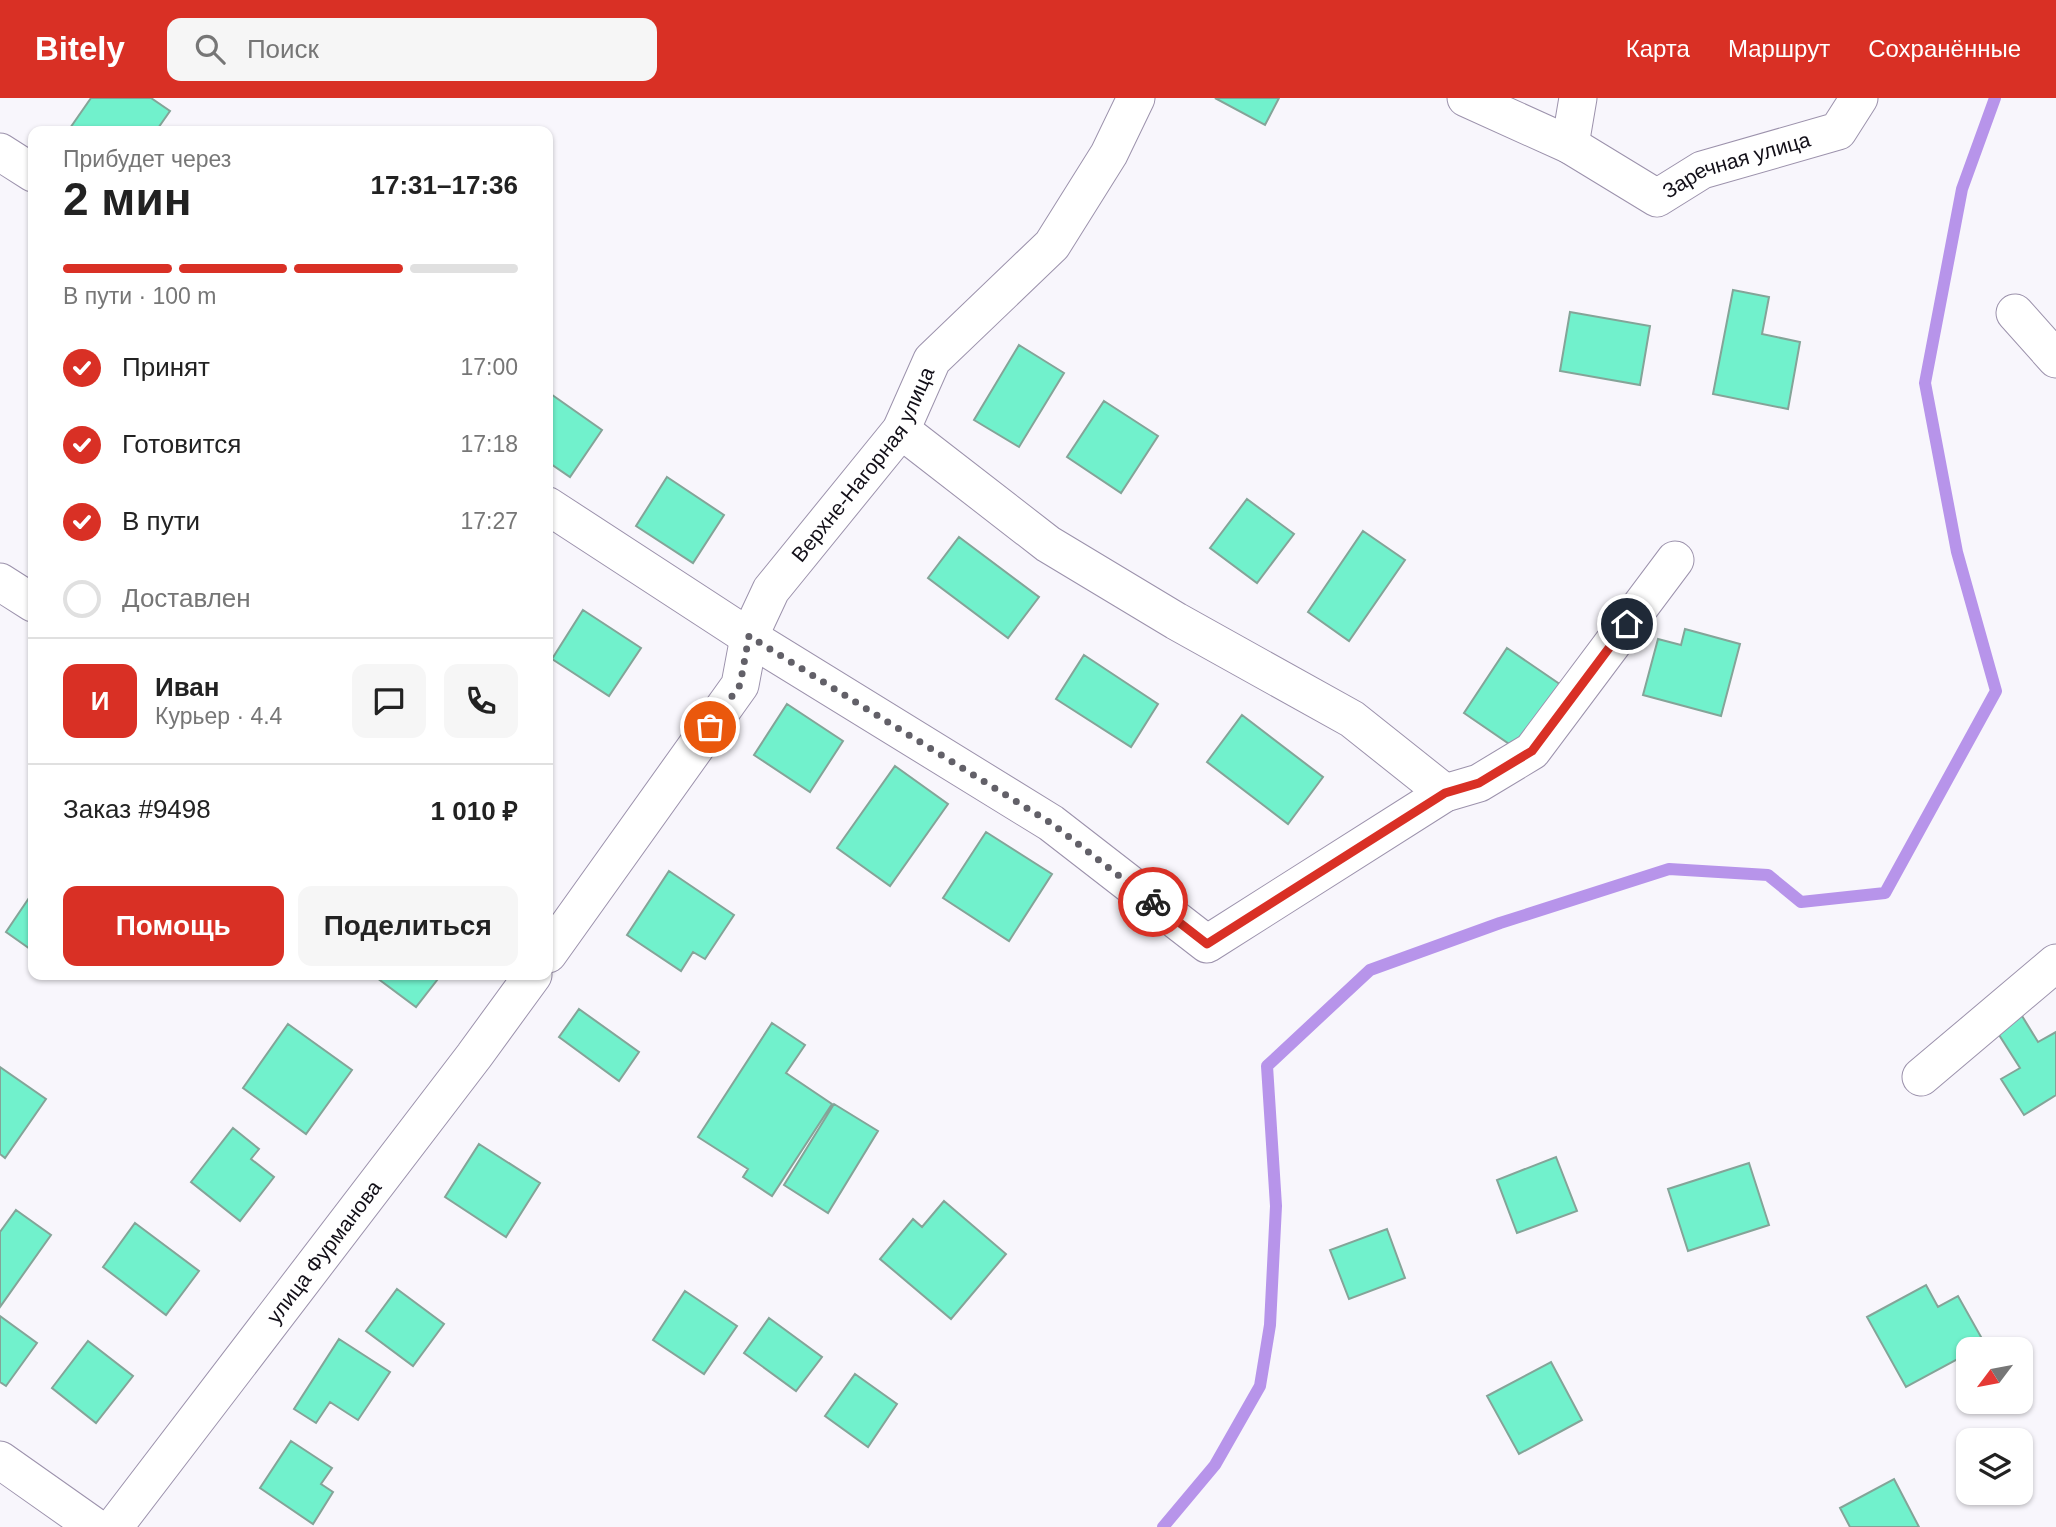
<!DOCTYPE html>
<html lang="ru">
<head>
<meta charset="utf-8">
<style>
  :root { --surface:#fff; --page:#f6f6f6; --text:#222; --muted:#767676; --line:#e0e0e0; --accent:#d93025 }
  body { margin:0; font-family:Helvetica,sans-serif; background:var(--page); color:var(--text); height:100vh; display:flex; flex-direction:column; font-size:26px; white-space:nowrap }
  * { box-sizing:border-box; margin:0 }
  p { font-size:23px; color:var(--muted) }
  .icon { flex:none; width:38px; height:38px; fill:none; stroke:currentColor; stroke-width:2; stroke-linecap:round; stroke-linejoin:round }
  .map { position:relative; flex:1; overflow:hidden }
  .side { position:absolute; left:28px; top:28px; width:525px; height:854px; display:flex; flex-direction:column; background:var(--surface); border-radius:14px; box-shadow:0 2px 5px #0004 }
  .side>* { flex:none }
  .needle { width:46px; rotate:238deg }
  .buttons { position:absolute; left:1956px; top:1239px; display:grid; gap:14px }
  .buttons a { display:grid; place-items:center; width:77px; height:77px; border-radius:14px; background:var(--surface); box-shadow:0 2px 5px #0004; font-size:35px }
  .pin { position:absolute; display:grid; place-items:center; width:60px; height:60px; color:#fff; margin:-30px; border:4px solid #fff; border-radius:50%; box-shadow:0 2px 7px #0007 }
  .courier { position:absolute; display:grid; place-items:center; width:70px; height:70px; margin:-35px; border:5px solid #d93025; border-radius:50%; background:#fff; color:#222; box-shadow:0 2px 9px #0007 }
  .overview em { font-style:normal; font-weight:700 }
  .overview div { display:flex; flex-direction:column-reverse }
  .overview { display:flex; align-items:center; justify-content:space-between; height:119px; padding:0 35px }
  h1 { font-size:46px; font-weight:700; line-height:52px }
  .bar { display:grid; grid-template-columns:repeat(4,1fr); gap:10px 7px; align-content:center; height:84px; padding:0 35px }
  .bar i { height:9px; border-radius:5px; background:var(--line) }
  .bar .selected { background:var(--accent) }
  .bar p { grid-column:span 4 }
  .line { display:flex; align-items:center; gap:18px; padding:0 35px; border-top:2px solid var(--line) }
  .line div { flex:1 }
  .round { display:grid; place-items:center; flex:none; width:74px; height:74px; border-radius:14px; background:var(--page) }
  ol { padding:0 35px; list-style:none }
  li { display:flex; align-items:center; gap:21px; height:77px }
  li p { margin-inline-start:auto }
  li .icon { padding:7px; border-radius:50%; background:var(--accent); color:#fff; stroke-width:4 }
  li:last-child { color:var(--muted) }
  li i { width:38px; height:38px; border:4px solid var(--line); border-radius:50% }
  .button { display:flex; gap:14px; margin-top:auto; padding:14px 35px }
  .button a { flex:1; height:80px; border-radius:14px; background:var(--accent); color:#fff; font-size:28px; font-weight:700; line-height:80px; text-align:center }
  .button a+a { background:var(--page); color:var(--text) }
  header { display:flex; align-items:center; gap:42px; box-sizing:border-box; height:98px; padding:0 35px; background:var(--accent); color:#fff }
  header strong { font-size:33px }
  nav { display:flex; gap:38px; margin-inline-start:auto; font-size:24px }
  .search { width:490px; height:63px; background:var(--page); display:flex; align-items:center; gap:18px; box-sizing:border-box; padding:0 24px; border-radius:14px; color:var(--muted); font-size:26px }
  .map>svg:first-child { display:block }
</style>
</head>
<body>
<header>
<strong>Bitely</strong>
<div class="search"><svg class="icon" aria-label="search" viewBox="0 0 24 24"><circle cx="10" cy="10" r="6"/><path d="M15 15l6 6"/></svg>Поиск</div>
<nav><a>Карта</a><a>Маршрут</a><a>Сохранённые</a></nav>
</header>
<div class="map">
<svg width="2056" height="1429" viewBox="0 0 2056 1429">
  <rect width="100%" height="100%" fill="#f8f6fc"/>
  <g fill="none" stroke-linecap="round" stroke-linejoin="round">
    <path stroke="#b794ea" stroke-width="12" d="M1163,1429l52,-62 45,-79 10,-61 6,-119 -9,-140 103,-96 130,-47 169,-54 99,6 33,27 84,-9 111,-202 -39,-139 -32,-169 37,-194 33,-91"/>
  </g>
  <path fill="#71f1cc" stroke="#84a498" stroke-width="2" d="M91,0h60l19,13 -14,20h-88z
    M1215,0h64l-14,27z
    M1733,192l36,7 -7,37 38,8 -12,67 -75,-15z
    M1570,214l80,14 -10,59 -80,-14z
    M1019,247l45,28 -45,74 -45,-27z
    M548,294l54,38 -32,47 -22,-15z
    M1104,303l54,35 -37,57 -54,-36z
    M667,379l57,38 -31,48 -57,-37z
    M1247,401l47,35 -37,49 -47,-35z
    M1363,433l42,29 -56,81 -41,-29z
    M959,439l80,60 -31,41 -80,-60z
    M583,512l58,38 -32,48 -57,-37z
    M1685,531l55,15 -19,72 -78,-21 15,-56 23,6z
    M1507,550l57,39 -43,65 -57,-39z
    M1084,557l74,49 -27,43 -75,-48z
    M787,606l56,37 -33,51 -56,-37z
    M1242,617l81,62 -35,47 -81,-62z
    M895,668l53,38 -58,82 -53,-38z
    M986,734l66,42 -43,67 -66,-43z
    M669,773l65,44 -29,44 -12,-7 -12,19 -54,-36z
    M33,794v59l-27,-19z
    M373,877h68l-25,32z
    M579,911l60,43 -20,29 -60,-44z
    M2019,913l19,31 18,-10v63l-32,20 -23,-36 19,-11 -26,-41z
    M772,925l33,22 -19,28 46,31 -60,92 -29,-19 5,-8 -50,-32z
    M288,926l64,46 -46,64 -63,-46z
    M0,969l46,32 -41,59 -5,-4z
    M834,1006l44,27 -50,82 -44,-28z
    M233,1030l26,21 -8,10 23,18 -34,44 -49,-39z
    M479,1046l61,39 -34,54 -61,-40z
    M1556,1059l21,54 -60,22 -20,-53z
    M1749,1065l20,62 -81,26 -20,-62z
    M944,1103l62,53 -55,65 -71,-60 33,-40 9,8z
    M16,1112l35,25 -51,72v-75z
    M135,1125l64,48 -33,44 -63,-48z
    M1387,1131l18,49 -56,21 -19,-49z
    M1926,1187l12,22 20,-11 27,48 -10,5h-6v4l-63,34 -39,-70z
    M397,1191l47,35 -31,42 -47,-35z
    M685,1193l52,35 -33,48 -51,-34z
    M0,1218l37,27 -31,43 -6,-4z
    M769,1220l53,39 -26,34 -52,-38z
    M339,1241l51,33 -32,48 -28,-18 -14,21 -22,-14z
    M88,1243l45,35 -37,47 -44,-35z
    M1551,1264l31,58 -63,34 -32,-58z
    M855,1276l42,30 -29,43 -43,-31z
    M291,1343l41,27 -11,16 12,8 -20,32 -53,-36z
    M1894,1381l25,48h-69l-10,-19z"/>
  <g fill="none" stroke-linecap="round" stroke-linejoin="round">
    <g stroke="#9c92ac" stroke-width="39">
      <g id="minor">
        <path id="s1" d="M1466,0l104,47 87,53 45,-28 136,-39 21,-33"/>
        <path d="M1570,47l8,-47"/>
        <path d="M0,54l33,21"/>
        <path d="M2015,215l41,46"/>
        <path d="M901,332l147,114 128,77 176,98 93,74"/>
        <path d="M548,408l201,131 302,186 156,121 238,-151 34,-10 53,-32 143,-191"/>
        <path d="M0,484l33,21"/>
        <path id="s2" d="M548,856l192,-269 9,-48 22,-47 130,-160 31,-70 120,-115 57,-91 27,-56"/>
        <path d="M1921,979l135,-114"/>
        <path d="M0,1362l95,67"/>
        <path id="s3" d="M114,1429l360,-471 59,-81"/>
      </g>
    </g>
    <use href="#minor" stroke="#fff" stroke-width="37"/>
  </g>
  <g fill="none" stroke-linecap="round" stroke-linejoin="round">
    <path stroke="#626068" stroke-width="7" stroke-dasharray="0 12.6" d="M710,629l30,-42 9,-49 302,187 102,79"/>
    <path stroke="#d93025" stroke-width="9" d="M1153,804l54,42 238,-151 34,-10 53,-32 95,-127"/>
  </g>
  <g text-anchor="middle" stroke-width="5" stroke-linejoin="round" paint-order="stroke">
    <g font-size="21" fill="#120f18" stroke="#fff">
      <text dy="7" stroke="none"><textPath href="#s1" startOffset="303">Заречная улица</textPath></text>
      <text dy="7" stroke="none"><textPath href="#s2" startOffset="588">Верхне-Нагорная улица</textPath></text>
      <text dy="7" stroke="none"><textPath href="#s3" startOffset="346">улица Фурманова</textPath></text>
    </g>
  </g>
</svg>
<div class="buttons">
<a><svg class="needle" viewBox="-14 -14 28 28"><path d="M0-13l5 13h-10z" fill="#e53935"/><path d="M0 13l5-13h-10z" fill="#767676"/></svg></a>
<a><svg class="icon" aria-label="layers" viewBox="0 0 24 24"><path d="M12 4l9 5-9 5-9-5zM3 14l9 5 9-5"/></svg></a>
</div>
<div class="pin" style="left:710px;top:629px;background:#ea580c"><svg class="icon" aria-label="bag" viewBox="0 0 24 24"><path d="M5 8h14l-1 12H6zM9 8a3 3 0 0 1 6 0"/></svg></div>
<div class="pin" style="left:1627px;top:526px;background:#1f2937"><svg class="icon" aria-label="home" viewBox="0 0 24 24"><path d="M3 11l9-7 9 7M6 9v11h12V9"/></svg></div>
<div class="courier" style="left:1153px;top:804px"><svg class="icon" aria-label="bike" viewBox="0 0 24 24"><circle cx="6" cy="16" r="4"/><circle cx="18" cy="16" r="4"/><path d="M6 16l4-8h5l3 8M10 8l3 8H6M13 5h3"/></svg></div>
<section class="side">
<div class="overview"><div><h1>2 мин</h1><p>Прибудет через</p></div><em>17:31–17:36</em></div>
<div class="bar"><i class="selected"></i><i class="selected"></i><i class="selected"></i><i></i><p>В пути · 100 m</p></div>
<ol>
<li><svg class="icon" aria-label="check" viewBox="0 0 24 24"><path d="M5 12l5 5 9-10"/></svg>Принят<p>17:00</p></li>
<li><svg class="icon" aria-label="check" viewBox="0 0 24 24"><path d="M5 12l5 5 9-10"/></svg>Готовится<p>17:18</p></li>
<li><svg class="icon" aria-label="check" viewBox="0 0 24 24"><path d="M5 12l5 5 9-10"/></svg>В пути<p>17:27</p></li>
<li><i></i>Доставлен</li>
</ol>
<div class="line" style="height:126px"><b class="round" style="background:var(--accent);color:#fff">И</b><div><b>Иван</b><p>Курьер · 4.4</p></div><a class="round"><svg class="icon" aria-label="chat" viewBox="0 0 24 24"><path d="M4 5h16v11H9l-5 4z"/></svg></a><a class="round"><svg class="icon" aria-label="phone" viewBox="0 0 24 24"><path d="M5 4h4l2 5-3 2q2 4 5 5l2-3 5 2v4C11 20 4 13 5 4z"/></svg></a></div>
<div class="line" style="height:91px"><div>Заказ #9498</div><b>1 010 ₽</b></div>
<div class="button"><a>Помощь</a><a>Поделиться</a></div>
</section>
</div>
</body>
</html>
